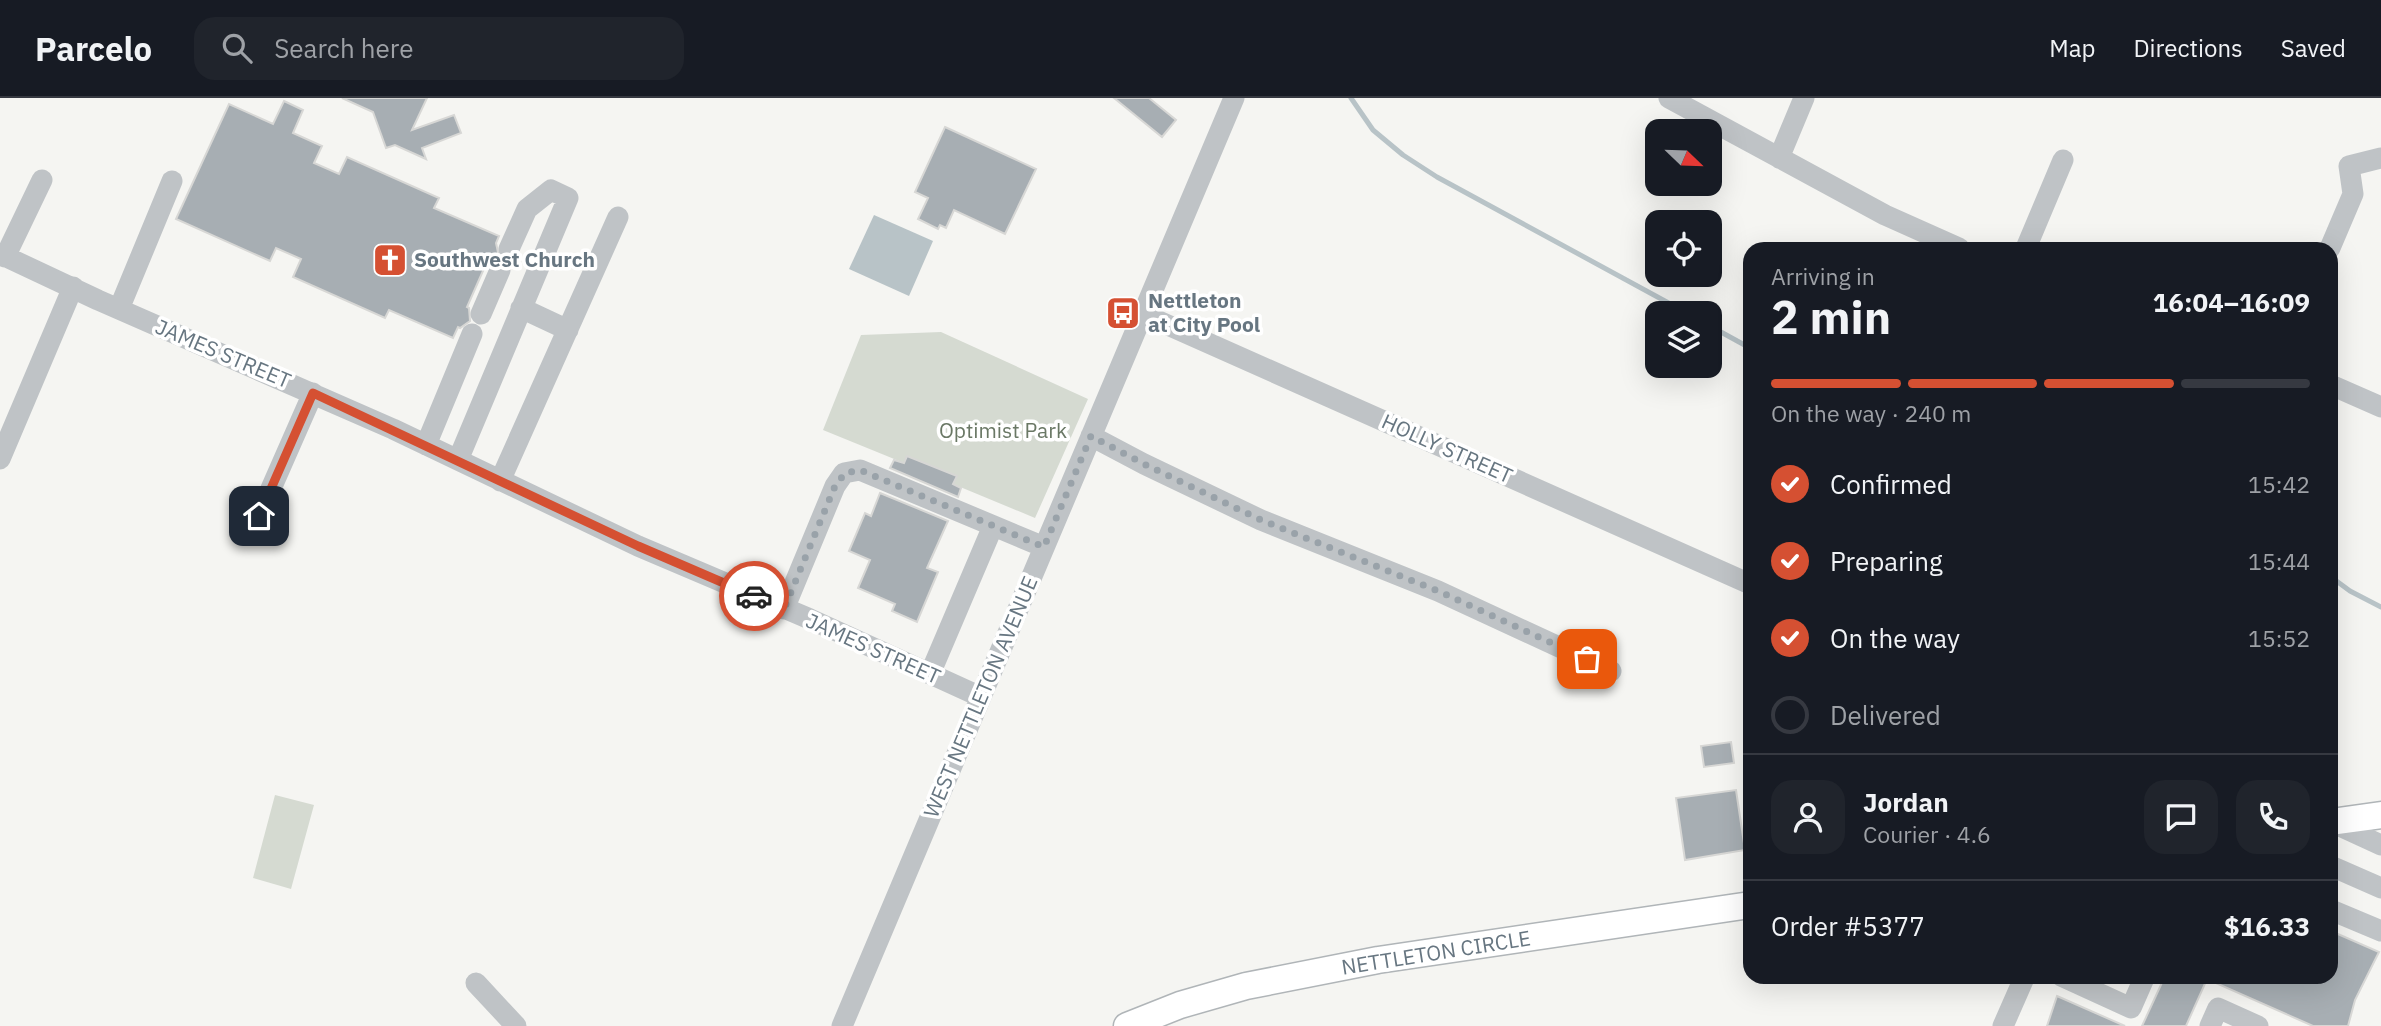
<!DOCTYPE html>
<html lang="en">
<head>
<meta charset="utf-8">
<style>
  :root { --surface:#171b24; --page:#20242c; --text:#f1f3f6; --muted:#9ea1a6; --line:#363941; --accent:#d55032 }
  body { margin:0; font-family:"IBM Plex Sans",sans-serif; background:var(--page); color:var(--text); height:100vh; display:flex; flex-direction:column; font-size:26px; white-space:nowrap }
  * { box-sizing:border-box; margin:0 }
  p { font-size:23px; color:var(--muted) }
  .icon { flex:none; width:38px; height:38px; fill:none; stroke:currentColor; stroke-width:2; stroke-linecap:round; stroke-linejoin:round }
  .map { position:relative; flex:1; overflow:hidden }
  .sheet { position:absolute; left:1743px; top:144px; width:595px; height:742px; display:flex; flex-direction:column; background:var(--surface); border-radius:21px; box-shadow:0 7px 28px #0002 }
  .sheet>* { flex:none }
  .needle { width:46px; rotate:113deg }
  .buttons { position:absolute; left:1645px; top:21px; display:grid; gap:14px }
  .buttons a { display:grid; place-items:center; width:77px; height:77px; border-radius:14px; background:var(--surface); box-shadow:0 7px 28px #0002; font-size:35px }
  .pin { position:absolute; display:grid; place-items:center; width:60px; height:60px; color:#fff; margin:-30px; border-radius:14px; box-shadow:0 4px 10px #0006 }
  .courier { position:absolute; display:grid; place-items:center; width:70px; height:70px; margin:-35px; border:5px solid #d55032; border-radius:50%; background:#fff; color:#222; box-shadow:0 2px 9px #0007 }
  .head em { font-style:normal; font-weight:700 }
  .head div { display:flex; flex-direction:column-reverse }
  .head { display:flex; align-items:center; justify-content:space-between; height:119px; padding:0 28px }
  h1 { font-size:46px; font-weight:700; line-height:52px }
  .bar { display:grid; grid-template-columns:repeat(4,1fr); gap:10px 7px; align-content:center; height:84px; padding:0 28px }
  .bar i { height:9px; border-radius:5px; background:var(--line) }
  .bar .current { background:var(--accent) }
  .bar p { grid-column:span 4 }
  .line { display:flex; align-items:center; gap:18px; padding:0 28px; border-top:2px solid var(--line) }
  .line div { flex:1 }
  .round { display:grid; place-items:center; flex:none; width:74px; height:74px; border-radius:21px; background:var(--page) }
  ol { padding:0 28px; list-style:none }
  li { display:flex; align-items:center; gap:21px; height:77px }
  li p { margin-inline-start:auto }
  li .icon { padding:7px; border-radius:50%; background:var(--accent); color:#fff; stroke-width:4 }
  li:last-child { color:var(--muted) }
  li i { width:38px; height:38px; border:4px solid var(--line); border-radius:50% }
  header { display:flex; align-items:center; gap:42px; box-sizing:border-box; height:98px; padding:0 35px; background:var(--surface); border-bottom:2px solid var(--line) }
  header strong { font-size:33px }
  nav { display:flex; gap:38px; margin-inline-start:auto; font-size:24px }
  .search { width:490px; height:63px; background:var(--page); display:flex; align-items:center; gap:18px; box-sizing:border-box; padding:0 24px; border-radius:21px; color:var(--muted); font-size:26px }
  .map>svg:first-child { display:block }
</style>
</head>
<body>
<header>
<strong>Parcelo</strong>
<div class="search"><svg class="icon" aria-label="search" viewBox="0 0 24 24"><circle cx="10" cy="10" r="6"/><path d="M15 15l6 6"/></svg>Search here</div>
<nav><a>Map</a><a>Directions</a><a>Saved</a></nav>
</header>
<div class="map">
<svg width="2381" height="928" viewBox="0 0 2381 928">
  <rect width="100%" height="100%" fill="#f5f5f2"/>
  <path fill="#d5dad1" d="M941,234l147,67 -53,119 -82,-34 3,-8 -49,-20 -3,7 -81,-33 38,-95z
    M275,697l39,10 -23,84 -38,-11z"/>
  <path fill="#b8c3c7" d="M874,117l59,26 -24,55 -60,-27z"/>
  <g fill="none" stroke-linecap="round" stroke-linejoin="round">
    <path stroke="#b8c3c7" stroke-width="5" d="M1351,0l22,32 30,25 34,22 250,136
      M1710,228l40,22
      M2331,479l19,14 31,16"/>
  </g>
  <path fill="#a7aeb3" stroke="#d7d7d5" stroke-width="2" d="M342,0h85l-15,32 42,-15 7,18 -39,15 4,11 -31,-14 -9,3 -13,-36z
    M1114,0h35l27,22 -14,17z
    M284,3l19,9 -10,23 29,13 -8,17 25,11 8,-17 92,41 -5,10 65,28 -3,7 3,14 -13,7 -19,43 2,1 1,13 -10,7 -2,-1 -5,11 -64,-28 -4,8 -92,-41 8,-18 -25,-11 -6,13 -94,-42 53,-115 44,20z
    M945,29l91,42 -31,65 -51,-24 -8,18 -6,-3 -2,4 -20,-10 10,-21 -13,-6z
    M907,358l50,20 -4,8 8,4 -3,9 -68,-29 4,-8 10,3z
    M880,395l68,28 -21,47 11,4 -21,50 -25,-11 3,-7 -37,-16 12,-28 -21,-9 16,-38 6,3z
    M1731,644l3,21 -30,4 -3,-21z
    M1736,692l9,60 -60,10 -9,-62z
    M2331,833l48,21 -24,48 -7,26h-35l-106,-47 -21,47h-44l23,-50h166z
    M2057,898l68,30h-78z"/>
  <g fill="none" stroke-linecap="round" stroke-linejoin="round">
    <g stroke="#b0b5b8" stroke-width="29">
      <path id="major" d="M2331,724l50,-7
        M1127,928l53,-21 66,-19 132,-26 372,-55"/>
    </g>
    <path stroke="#bfc3c6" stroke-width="21" d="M1669,0l216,117 74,33
      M1779,60l25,-60
      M2026,150l37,-88
      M2330,150l23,-54 -4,-28 32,-8
      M0,156l98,46 295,129 245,117 172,73 171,78
      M5,159l37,-77
      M521,210l47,22
      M119,211l53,-128
      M481,216l19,-44
      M1143,216l607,270
      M2331,287l50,22
      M1091,338l53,28 117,56 177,71 173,80
      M426,347l46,-111
      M0,361l73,-172
      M458,362l110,-262 -17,-8 -24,19 -18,40
      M500,383l118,-264
      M259,418l54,-123
      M784,511l51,-123 9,-13 16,-3 184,77
      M930,576l63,-148
      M2331,724l50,23
      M2331,768l50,22
      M2331,812l50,21
      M2061,878l70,32 14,-32
      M476,885l40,43
      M842,928l392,-928
      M2003,928l22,-50
      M2210,928l8,-18 40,18"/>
    <use href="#major" stroke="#fff" stroke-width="26"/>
  </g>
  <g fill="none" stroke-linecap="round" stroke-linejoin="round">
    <path stroke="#99a2a9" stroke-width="7" stroke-dasharray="0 12.6" d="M754,498l30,13 51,-123 10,-13 15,-3 184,77 47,-111 53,28 117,56 177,71 149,68"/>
    <path stroke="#d55032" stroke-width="9" d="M259,418l54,-123 325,153 116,50"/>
  </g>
  <defs>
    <g id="church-square" transform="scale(1.75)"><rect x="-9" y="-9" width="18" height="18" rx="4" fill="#d55032" stroke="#fff"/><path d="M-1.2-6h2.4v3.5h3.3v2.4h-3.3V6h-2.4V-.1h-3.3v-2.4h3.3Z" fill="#fff"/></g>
    <g id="bus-square" transform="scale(1.75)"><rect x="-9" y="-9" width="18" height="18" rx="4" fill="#d55032" stroke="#fff"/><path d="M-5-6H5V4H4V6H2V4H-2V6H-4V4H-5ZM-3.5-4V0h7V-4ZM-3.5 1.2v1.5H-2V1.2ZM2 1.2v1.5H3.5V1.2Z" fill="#fff"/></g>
  </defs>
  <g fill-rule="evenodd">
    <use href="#church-square" x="390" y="162"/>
    <use href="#bus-square" x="1123" y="215"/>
  </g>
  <g text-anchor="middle" stroke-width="7" stroke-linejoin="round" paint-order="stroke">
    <g font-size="21" font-weight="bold" fill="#677681" stroke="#fff" text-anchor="start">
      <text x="414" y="169">Southwest Church</text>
      <text x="1148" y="210">Nettleton<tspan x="1148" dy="24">at City Pool</tspan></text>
    </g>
    <g font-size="21" fill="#677681" stroke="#fff">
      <text transform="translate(223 256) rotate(23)" y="7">JAMES STREET</text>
      <text transform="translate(1447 351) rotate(24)" y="7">HOLLY STREET</text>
      <text transform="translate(873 551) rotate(24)" y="7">JAMES STREET</text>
      <text transform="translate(981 599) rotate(-67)" y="7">WEST NETTLETON AVENUE</text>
      <text transform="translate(1436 855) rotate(-9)" y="7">NETTLETON CIRCLE</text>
    </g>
    <g font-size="21" fill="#6a7865" stroke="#fff">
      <text x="1003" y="340">Optimist Park</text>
    </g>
  </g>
</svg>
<div class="buttons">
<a><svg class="needle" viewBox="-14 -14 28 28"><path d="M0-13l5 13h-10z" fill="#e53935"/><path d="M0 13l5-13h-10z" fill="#9ea1a6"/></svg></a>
<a><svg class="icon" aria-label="locate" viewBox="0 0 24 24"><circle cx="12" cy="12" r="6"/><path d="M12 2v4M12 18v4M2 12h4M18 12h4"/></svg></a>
<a><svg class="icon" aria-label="layers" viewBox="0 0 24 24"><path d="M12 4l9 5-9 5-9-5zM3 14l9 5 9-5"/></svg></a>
</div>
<div class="pin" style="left:1587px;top:561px;background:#ea580c"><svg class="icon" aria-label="bag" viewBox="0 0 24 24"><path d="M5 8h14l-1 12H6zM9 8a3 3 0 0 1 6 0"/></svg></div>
<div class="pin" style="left:259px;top:418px;background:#1f2937"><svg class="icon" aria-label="home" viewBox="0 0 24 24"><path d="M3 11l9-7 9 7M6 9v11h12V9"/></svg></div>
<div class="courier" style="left:754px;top:498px"><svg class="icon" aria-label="car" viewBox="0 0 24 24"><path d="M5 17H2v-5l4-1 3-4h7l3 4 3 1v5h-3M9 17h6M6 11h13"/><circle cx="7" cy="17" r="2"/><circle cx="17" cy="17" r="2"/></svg></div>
<section class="sheet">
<div class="head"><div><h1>2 min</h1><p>Arriving in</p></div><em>16:04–16:09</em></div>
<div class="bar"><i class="current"></i><i class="current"></i><i class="current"></i><i></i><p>On the way · 240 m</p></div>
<ol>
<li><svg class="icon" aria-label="check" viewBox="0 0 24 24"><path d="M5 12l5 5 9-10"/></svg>Confirmed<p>15:42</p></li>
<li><svg class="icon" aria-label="check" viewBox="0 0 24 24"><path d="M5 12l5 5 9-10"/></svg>Preparing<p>15:44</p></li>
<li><svg class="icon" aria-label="check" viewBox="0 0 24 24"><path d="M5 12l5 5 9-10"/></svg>On the way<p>15:52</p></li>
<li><i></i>Delivered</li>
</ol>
<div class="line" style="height:126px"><a class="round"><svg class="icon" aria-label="person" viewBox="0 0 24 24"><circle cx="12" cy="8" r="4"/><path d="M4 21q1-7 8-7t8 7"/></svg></a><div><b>Jordan</b><p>Courier · 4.6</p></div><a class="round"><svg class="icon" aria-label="chat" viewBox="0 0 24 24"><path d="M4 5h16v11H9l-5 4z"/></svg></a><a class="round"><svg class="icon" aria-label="phone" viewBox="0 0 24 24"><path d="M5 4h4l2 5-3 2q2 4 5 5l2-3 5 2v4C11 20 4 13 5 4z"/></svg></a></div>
<div class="line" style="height:91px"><div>Order #5377</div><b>$16.33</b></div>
</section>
</div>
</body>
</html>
